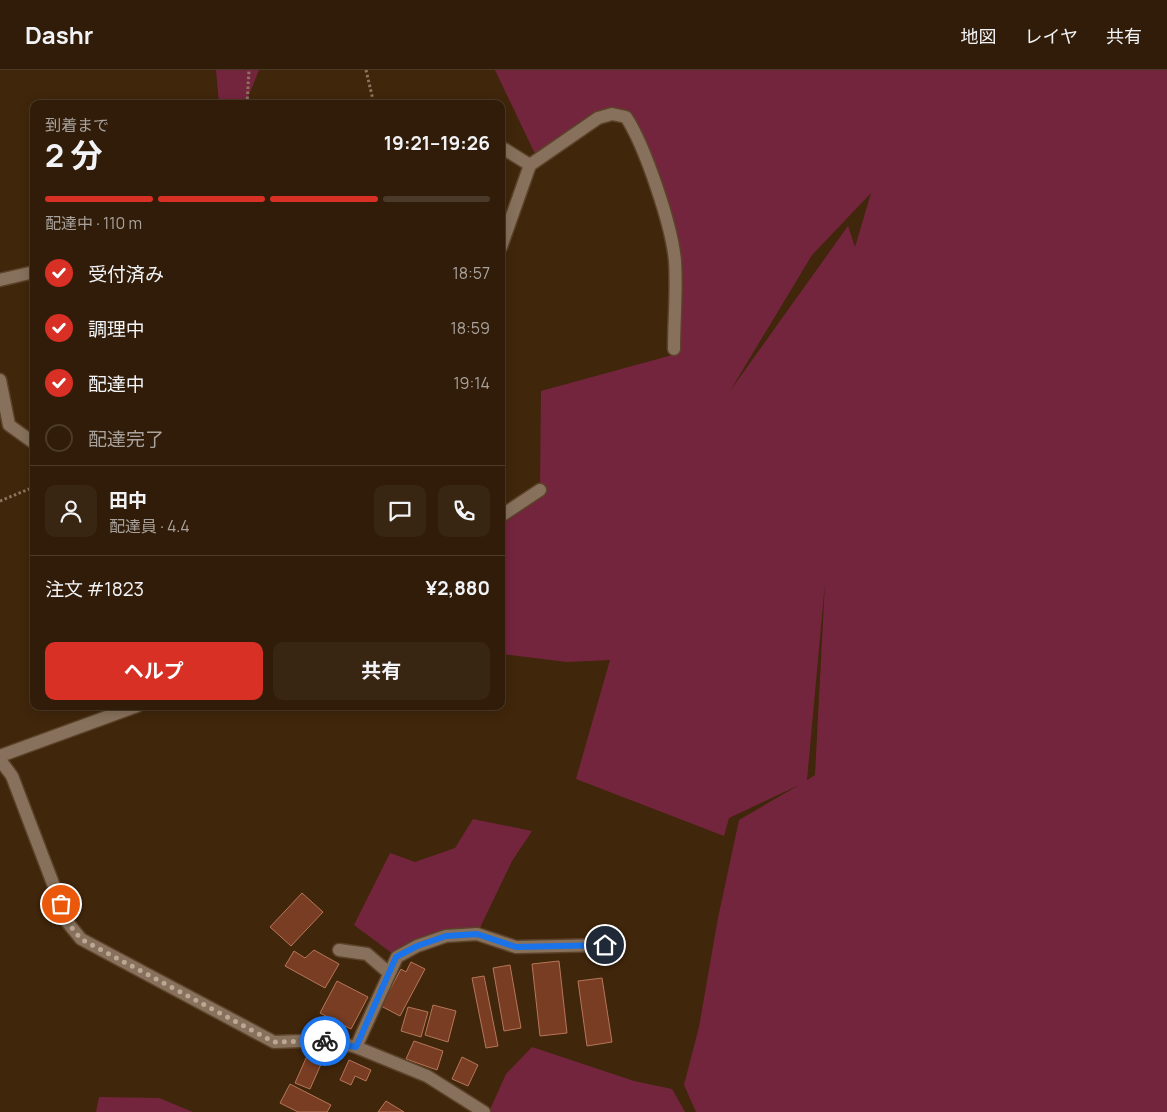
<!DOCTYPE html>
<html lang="ja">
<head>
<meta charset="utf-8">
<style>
  :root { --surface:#301c08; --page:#382512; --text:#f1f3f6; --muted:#a8a19c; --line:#4b3a29; --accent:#d93025 }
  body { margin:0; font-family:Manrope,"Noto Sans JP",sans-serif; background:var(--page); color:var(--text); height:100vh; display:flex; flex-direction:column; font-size:19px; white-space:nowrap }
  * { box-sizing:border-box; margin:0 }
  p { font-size:16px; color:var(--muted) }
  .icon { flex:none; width:28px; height:28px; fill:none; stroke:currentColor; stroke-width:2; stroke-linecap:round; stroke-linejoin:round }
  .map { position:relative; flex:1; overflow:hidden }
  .drawer { position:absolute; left:30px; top:30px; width:475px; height:610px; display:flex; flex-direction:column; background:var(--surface); border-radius:10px; box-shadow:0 2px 12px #0003,0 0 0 1px var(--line) }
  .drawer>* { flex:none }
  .pin { position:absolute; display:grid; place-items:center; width:42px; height:42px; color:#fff; margin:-21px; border:2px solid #fff; border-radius:50%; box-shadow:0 1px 5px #0007 }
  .courier { position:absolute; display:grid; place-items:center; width:50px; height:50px; margin:-25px; border:4px solid #1a73e8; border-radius:50%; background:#fff; color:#222; box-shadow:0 1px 6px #0007 }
  .head em { font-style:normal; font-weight:700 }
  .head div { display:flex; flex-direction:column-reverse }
  .head { display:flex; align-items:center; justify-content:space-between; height:85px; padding:0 15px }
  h1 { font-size:32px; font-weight:700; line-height:38px }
  .bar { display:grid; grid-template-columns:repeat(4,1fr); gap:8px 5px; align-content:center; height:60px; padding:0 15px }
  .bar i { height:6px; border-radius:4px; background:var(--line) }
  .bar .on { background:var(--accent) }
  .bar p { grid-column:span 4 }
  .line { display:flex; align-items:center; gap:12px; padding:0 15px; border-top:1px solid var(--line) }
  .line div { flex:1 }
  .round { display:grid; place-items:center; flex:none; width:52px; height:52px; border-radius:10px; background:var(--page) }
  ol { padding:0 15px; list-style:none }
  li { display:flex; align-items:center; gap:15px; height:55px }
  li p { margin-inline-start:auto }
  li .icon { padding:5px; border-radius:50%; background:var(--accent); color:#fff; stroke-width:4 }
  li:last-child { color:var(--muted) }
  li i { width:28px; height:28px; border:2px solid var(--line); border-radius:50% }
  .action { display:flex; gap:10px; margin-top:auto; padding:10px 15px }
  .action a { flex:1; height:58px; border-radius:10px; background:var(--accent); color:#fff; font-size:20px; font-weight:700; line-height:58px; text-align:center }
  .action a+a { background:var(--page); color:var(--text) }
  header { display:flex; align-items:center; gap:30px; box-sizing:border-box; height:70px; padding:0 25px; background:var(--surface); border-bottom:1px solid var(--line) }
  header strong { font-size:24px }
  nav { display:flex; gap:28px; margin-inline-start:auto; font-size:18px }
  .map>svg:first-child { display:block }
</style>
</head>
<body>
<header>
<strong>Dashr</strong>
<nav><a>地図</a><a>レイヤ</a><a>共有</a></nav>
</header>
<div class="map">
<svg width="1167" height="1042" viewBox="0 0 1167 1042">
  <rect width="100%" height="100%" fill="#40260b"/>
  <path fill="#74253e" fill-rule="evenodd" d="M216,0h43l-13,32 -27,1z
    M495,0h672v1042h-471l-12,-27 15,-58 19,-109 21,-98 60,-35 -70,33 -5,18 -148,-57 34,-119 -43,2 -66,-8v-127l39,-37 1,-99 135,-37 -2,-97 -48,-140 -35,-1 -53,44zM871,123l-16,54 -7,-21 -118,165 82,-136zM825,513l-10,192 -8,5z
    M473,749l59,12 -20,30 -35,73 -31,2 -49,21 -43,-32 36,-72 25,9 40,-14z
    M532,977l102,34 38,8 13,23h-196l17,-38z
    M99,1027l60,1 34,14h-97z"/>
  <path fill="#783d22" stroke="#b77659" d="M302,823l21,19 -32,34 -21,-19z
    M314,880l25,14 -14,24 -40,-22 9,-15 11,7z
    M559,891l8,72 -27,3 -8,-72z
    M411,892l14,7 -25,47 -19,-10 20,-37 5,3z
    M510,895l11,63 -17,3 -11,-63z
    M484,906l14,70 -12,2 -14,-70z
    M602,908l10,64 -25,4 -9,-65z
    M337,911l31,16 -17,32 -31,-16z
    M433,935l23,6 -8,31 -23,-7z
    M408,937l20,5 -7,25 -20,-6z
    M414,971l29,10 -6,19 -31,-11z
    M307,986l15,6 -12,27 -15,-6z
    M462,987l16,8 -10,21 -16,-7z
    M349,990l22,10 -5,11 -11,-5 -4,9 -11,-5z
    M290,1014l41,21 -4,7h-29l-18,-9z
    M386,1031l18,11h-26z"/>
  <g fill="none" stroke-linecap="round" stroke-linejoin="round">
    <g stroke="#5b4229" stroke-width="15">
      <path id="minor" d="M501,77l29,18
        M501,177l29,-82 68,-47 14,-4 14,3c19,29 46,109 49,144 2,29 -1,59 -1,88
        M0,210l34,-8
        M0,310l9,45 25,18
        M501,446l39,-26
        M0,686l137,-50
        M0,690l12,16 56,147 13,16 193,103 54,-2 28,7 71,29 57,36
        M339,880l28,4 22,19
        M356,977l41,-90 20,-11 29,-10 31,-2 39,13 89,-2"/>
    </g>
    <path stroke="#8c755f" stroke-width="3" stroke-dasharray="2.5 2.5" stroke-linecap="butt" d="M366,0l8,34
      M247,34l2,-34
      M0,431l34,-14"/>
    <use href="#minor" stroke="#87715c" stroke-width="12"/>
  </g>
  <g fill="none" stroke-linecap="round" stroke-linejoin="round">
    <path stroke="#bca794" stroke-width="5" stroke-dasharray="0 9" d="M61,834l7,19 13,16 193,103 51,-1"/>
    <path stroke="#1a73e8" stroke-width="6" d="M325,971l31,6 40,-90 21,-11 29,-10 31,-2 39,13 89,-2"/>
  </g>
</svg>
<div class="pin" style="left:61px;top:834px;background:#ea580c"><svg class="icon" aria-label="bag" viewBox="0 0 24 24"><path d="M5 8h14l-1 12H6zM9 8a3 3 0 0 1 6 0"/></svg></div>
<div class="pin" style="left:605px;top:875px;background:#1f2937"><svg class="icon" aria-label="home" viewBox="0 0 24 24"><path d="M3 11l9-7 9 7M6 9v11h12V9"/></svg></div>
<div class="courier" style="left:325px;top:971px"><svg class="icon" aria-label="bike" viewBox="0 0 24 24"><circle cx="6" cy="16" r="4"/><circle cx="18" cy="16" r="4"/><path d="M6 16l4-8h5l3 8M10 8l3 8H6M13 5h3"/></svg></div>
<section class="drawer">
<div class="head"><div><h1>2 分</h1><p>到着まで</p></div><em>19:21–19:26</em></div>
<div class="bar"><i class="on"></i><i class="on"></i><i class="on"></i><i></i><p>配達中 · 110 m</p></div>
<ol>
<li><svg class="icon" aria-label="check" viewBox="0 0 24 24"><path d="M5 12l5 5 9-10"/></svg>受付済み<p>18:57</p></li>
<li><svg class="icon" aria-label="check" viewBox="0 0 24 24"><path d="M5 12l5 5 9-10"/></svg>調理中<p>18:59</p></li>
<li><svg class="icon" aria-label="check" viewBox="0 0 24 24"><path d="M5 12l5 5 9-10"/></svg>配達中<p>19:14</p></li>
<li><i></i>配達完了</li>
</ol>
<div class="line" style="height:90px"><a class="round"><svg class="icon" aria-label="person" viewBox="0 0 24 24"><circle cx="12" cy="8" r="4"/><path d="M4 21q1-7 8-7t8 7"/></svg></a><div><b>田中</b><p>配達員 · 4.4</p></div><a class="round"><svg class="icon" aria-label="chat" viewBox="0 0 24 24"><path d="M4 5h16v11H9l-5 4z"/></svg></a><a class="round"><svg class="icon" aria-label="phone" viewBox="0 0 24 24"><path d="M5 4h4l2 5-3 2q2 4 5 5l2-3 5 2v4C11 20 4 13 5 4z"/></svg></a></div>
<div class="line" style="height:65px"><div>注文 #1823</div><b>¥2,880</b></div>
<div class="action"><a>ヘルプ</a><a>共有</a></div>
</section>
</div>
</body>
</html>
